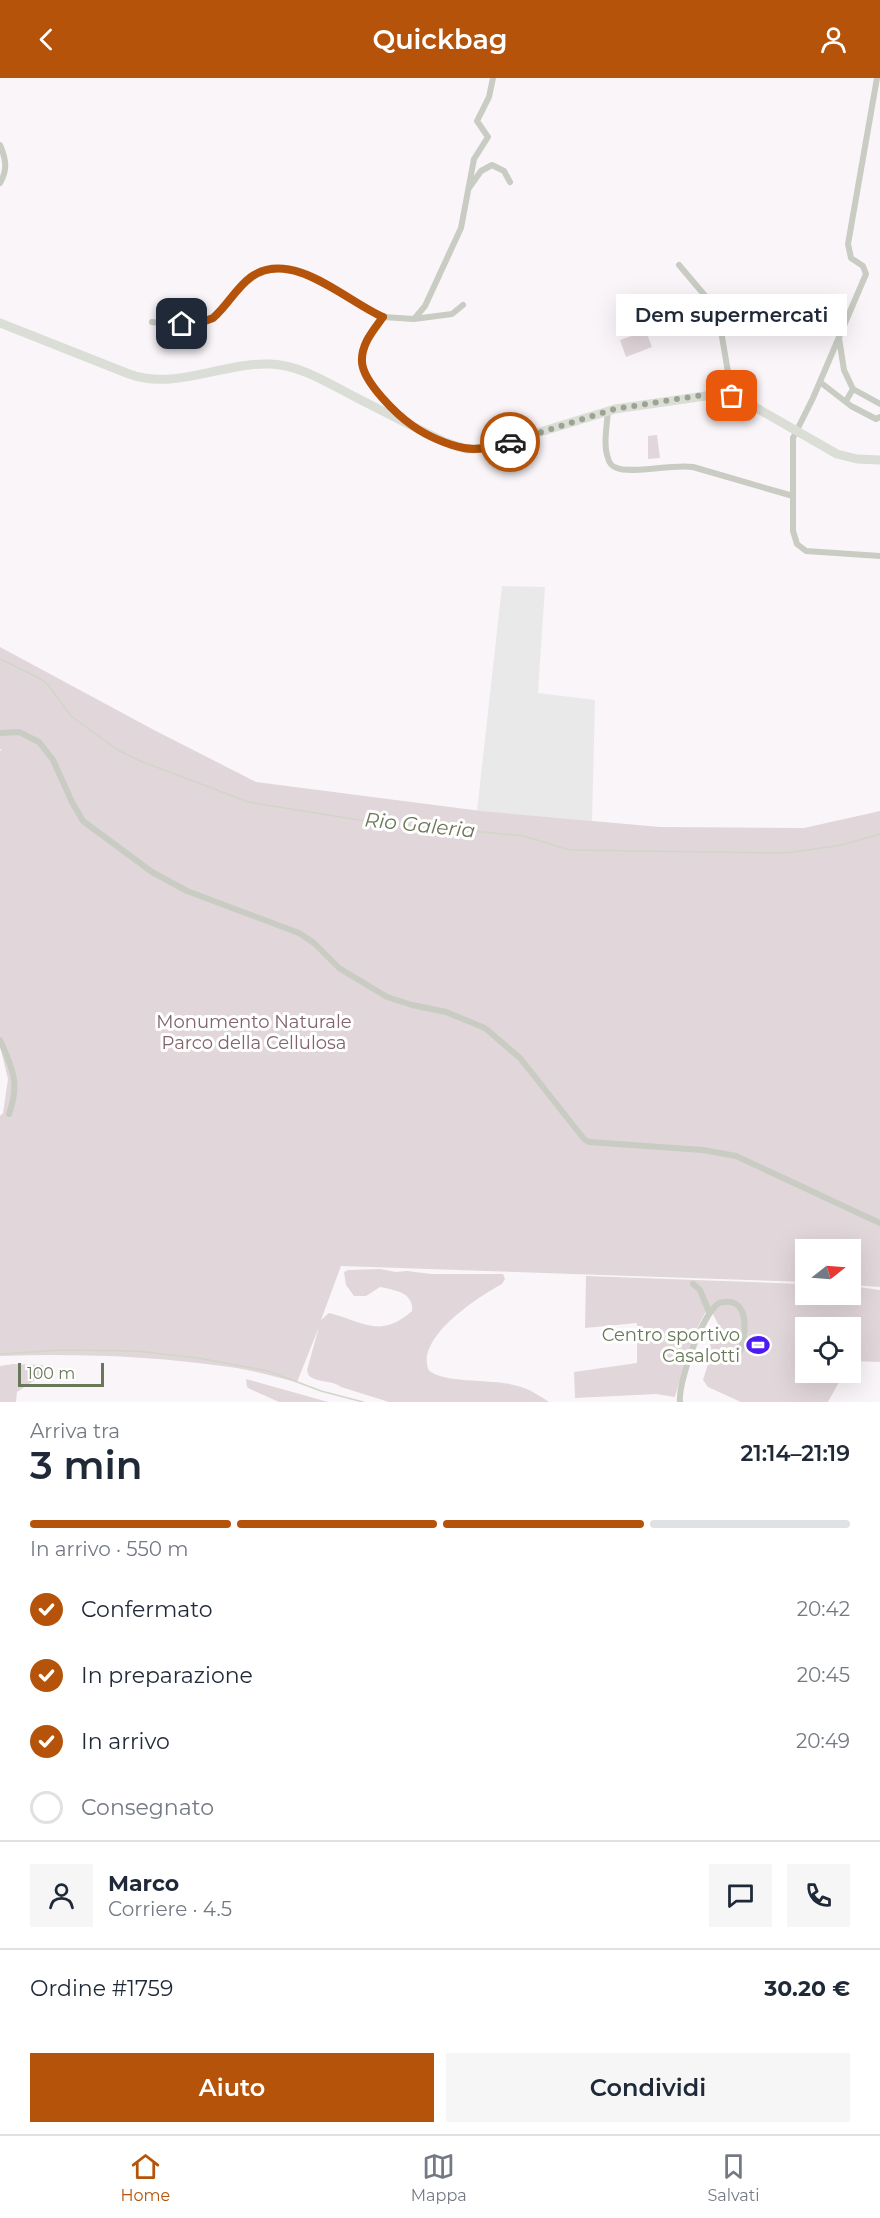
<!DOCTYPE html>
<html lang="it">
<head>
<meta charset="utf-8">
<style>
  :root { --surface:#fff; --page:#f6f6f7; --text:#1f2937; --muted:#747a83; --line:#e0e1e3; --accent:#b45309 }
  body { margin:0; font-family:Montserrat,sans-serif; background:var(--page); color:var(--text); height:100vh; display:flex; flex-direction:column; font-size:22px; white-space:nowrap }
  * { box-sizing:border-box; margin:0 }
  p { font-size:20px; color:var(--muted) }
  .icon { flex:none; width:33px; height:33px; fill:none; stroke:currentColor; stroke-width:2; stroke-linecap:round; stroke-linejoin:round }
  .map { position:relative; height:1324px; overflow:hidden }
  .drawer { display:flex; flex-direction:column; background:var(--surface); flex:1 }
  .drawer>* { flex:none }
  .needle { width:39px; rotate:73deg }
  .buttons { position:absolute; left:795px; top:1161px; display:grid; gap:12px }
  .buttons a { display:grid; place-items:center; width:66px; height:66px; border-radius:0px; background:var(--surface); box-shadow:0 6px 24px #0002; font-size:30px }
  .scale { position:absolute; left:18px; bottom:15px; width:86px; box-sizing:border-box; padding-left:6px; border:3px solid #697858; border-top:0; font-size:16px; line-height:21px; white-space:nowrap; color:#697858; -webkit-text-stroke:4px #fff; paint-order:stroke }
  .pin { position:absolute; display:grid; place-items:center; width:51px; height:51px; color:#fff; margin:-26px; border-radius:12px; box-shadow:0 3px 9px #0006 }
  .courier { position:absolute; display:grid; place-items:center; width:60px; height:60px; margin:-30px; border:4px solid #b45309; border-radius:50%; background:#fff; color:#222; box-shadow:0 2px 8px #0007 }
  .bubble { position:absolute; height:42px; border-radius:0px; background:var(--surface); box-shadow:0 6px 24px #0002; font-size:20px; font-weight:600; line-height:42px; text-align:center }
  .headline em { font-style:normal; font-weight:600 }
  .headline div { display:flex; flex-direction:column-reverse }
  .headline { display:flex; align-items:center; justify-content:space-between; height:102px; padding:0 30px }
  h1 { font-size:39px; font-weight:600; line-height:45px }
  .bar { display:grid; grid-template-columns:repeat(4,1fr); gap:9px 6px; align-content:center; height:72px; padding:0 30px }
  .bar i { height:8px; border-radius:4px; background:var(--line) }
  .bar .active { background:var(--accent) }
  .bar p { grid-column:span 4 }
  .line { display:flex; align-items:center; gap:15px; padding:0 30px; border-top:2px solid var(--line) }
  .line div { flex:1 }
  .round { display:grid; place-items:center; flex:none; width:63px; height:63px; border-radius:0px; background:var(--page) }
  ol { padding:0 30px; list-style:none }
  li { display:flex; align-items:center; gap:18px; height:66px }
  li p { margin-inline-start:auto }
  li .icon { padding:6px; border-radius:50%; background:var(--accent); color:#fff; stroke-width:4 }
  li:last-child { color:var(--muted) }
  li i { width:33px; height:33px; border:3px solid var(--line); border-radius:50% }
  .primary-button { display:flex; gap:12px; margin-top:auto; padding:12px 30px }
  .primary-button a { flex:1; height:69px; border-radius:0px; background:var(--accent); color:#fff; font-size:24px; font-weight:600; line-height:69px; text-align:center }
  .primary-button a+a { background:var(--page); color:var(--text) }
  header { display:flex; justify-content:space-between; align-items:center; height:78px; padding:0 30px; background:var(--accent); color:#fff; font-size:27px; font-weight:600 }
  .tab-bar { display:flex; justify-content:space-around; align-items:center; height:84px; border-top:2px solid var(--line); background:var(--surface); font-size:16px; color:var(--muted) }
  .tab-bar a { display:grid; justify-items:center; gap:3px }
  .tab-bar .active { color:var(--accent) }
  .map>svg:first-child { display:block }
</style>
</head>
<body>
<header><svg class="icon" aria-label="back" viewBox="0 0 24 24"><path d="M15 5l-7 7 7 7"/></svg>Quickbag<svg class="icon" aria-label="person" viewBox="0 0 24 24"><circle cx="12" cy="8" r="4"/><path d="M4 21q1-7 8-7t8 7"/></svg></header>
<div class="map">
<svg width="880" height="1324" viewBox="0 0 880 1324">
  <rect width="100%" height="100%" fill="#f9f5f9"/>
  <path fill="#eae9e9" d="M502,508l43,1 -7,106 57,7 -3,121 -115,-10z"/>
  <path fill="#e1d6da" d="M646,253l6,16 -26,10 -6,-17z
    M657,357l3,23 -12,1v-23z
    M0,569l154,83 102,52 225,29 179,16 144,1 76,-17v476l-29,-2 -1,-35h-44l-1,32 -464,-16 -20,54 8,-7c35,9 51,26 83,-2 2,-19 -18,-21 -32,-24l-14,9h-12l-8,-11 -2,-13 4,-2 32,-1 16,3 11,-1 24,3h72l2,5 -3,5c-24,13 -79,49 -75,80 1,4 0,5 4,8 17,12 66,6 90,15 10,3 19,9 28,15h-160l-48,-15c-9,-7 -22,-4 -32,-11l-2,-6 12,-43 -22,55c-22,-5 -45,-12 -67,-15 -76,-11 -153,-14 -230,-11v-240l3,-3 5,-34 -8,-33v-295l2,-1 -2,-1z
    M586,1198l219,8 1,10h44l1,-8 29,4v72l-29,-1 -1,-33h-44v44l38,1 -16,29h-87l-33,-15 -5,-7 7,-22 -4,-2 12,-32 -8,-16c-13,8 -29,71 -35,89l-19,-3 -81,4 -1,-26 63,-9v-40l-52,5z
    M13,1286l30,1 1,5 -3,6 -24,16 -1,10h-16v-36z
    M246,1301l82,23h-49l-29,-13 -3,-2z"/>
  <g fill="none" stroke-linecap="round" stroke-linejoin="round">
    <path stroke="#d1d6c8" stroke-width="1.5" d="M0,581l41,20 7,6 23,31 47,34 20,10 110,42 111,18 165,16 46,14 216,3 56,-8 38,-11
      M0,1276l63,-4 74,1 61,7 70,13 53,20 42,11"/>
    <path stroke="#c8ccc3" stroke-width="6" d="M877,0l-29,166 3,14 12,8 3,8 -53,124 -20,40v93l4,13 9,7 74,5
      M0,67c6,14 8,25 0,38
      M469,110l12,-17 11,-6 12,6 6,11
      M679,187l28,33 9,3 16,95
      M414,241l38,-5 11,-9
      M152,244c18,2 43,6 60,-4 8,-4 13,-13 19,-20 23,-27 42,-37 77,-23l75,42
      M839,260l5,32 9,19 -7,12
      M820,304l31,24 25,13 4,-2
      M853,311l27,15
      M608,333c-1,14 -5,34 0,47 1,5 5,9 9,10 15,6 55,-4 76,-1l100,29
      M408,344c-21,-20 -56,-44 -43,-77 3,-11 11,-19 18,-28l31,2 11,-13 36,-78 13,-69 14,-22 -11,-16 12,-24 4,-19
      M0,655l19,-1 20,10 14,18 19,42 11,19 69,51 35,19 112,42 15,10 25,25 48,29 25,8 34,7 39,16 35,30 64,81 5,3 114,8 33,6 144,67
      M0,962c13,29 20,44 9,74
      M693,1206l7,6 9,22
      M680,1324c-2,-20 22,-88 39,-99 32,-9 28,33 20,51"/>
    <path stroke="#daded6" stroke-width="9" d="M0,245l129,51c46,17 94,-12 141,-10 32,1 61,21 89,35 29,15 57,29 86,43l21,7 22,-1 127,-39 104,-15 27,8 91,52 20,5 23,1"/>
  </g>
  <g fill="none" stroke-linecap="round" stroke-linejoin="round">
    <path stroke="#9ba490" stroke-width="6" stroke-dasharray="0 10.8" d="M510,364l105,-33 94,-15 23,2"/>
    <path stroke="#b45309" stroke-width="8" d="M182,246l23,-3 8,-3c14,-12 23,-30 38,-41 41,-29 95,24 132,40 -10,14 -22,27 -21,45 1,20 35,53 51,64 14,10 35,19 51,22 16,3 31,-2 46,-6"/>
  </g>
  <defs>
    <g id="stadium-bare" transform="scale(1.8)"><path d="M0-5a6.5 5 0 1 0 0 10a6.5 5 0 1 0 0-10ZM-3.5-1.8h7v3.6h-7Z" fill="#4e1af4" stroke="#fff" stroke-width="2.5" paint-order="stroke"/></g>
  </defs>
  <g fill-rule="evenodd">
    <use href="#stadium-bare" x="758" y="1267"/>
  </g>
  <g text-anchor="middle" stroke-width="6" stroke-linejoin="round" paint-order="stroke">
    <g font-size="18" fill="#80646a" stroke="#fff">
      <text x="254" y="950">Monumento Naturale<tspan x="254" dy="21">Parco della Cellulosa</tspan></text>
    </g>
    <g font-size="18" fill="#697858" stroke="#fff" text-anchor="end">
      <text x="740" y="1263">Centro sportivo<tspan x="740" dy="21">Casalotti</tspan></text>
    </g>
    <g font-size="20" font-style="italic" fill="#6d7656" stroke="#fff">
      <text transform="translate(420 747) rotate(6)" y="7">Rio Galeria</text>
    </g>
  </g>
</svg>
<div class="buttons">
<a><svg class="needle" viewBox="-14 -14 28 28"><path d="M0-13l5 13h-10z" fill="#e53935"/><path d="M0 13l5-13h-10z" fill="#747a83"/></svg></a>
<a><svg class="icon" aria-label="locate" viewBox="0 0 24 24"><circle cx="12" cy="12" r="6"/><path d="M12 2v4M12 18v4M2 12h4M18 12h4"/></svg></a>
</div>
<div class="scale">100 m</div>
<div class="pin" style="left:732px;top:318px;background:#ea580c"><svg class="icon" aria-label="bag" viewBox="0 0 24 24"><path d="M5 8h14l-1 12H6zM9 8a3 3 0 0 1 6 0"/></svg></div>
<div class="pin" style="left:182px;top:246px;background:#1f2937"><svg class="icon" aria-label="home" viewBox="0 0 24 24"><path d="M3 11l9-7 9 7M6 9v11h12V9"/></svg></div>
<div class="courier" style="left:510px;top:364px"><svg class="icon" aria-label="car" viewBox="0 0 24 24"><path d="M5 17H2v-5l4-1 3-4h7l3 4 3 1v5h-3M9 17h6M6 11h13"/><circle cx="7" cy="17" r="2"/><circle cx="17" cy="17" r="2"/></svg></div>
<div class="bubble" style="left:616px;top:216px;width:231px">Dem supermercati</div>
</div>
<section class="drawer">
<div class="headline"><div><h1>3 min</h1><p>Arriva tra</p></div><em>21:14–21:19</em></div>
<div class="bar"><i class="active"></i><i class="active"></i><i class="active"></i><i></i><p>In arrivo · 550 m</p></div>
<ol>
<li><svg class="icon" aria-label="check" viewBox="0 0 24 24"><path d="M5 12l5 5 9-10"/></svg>Confermato<p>20:42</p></li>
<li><svg class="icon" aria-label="check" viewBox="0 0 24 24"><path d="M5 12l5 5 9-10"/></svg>In preparazione<p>20:45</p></li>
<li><svg class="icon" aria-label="check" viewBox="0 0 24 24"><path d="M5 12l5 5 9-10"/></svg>In arrivo<p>20:49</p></li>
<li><i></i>Consegnato</li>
</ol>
<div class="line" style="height:108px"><a class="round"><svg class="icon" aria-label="person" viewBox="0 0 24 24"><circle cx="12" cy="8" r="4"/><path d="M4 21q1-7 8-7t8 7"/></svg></a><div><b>Marco</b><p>Corriere · 4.5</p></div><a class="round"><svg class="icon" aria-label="chat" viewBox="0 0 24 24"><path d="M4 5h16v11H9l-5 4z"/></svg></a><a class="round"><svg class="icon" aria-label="phone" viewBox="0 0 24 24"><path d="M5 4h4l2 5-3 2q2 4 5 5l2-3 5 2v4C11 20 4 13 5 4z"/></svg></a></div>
<div class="line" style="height:78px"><div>Ordine #1759</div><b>30.20 €</b></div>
<div class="primary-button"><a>Aiuto</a><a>Condividi</a></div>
</section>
<nav class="tab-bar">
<a class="active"><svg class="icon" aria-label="home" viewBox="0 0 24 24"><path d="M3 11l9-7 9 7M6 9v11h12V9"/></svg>Home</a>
<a><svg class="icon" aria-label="map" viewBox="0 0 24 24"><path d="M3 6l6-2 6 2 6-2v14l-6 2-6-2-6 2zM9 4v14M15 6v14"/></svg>Mappa</a>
<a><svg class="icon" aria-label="saved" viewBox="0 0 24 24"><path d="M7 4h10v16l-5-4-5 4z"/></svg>Salvati</a>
</nav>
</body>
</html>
